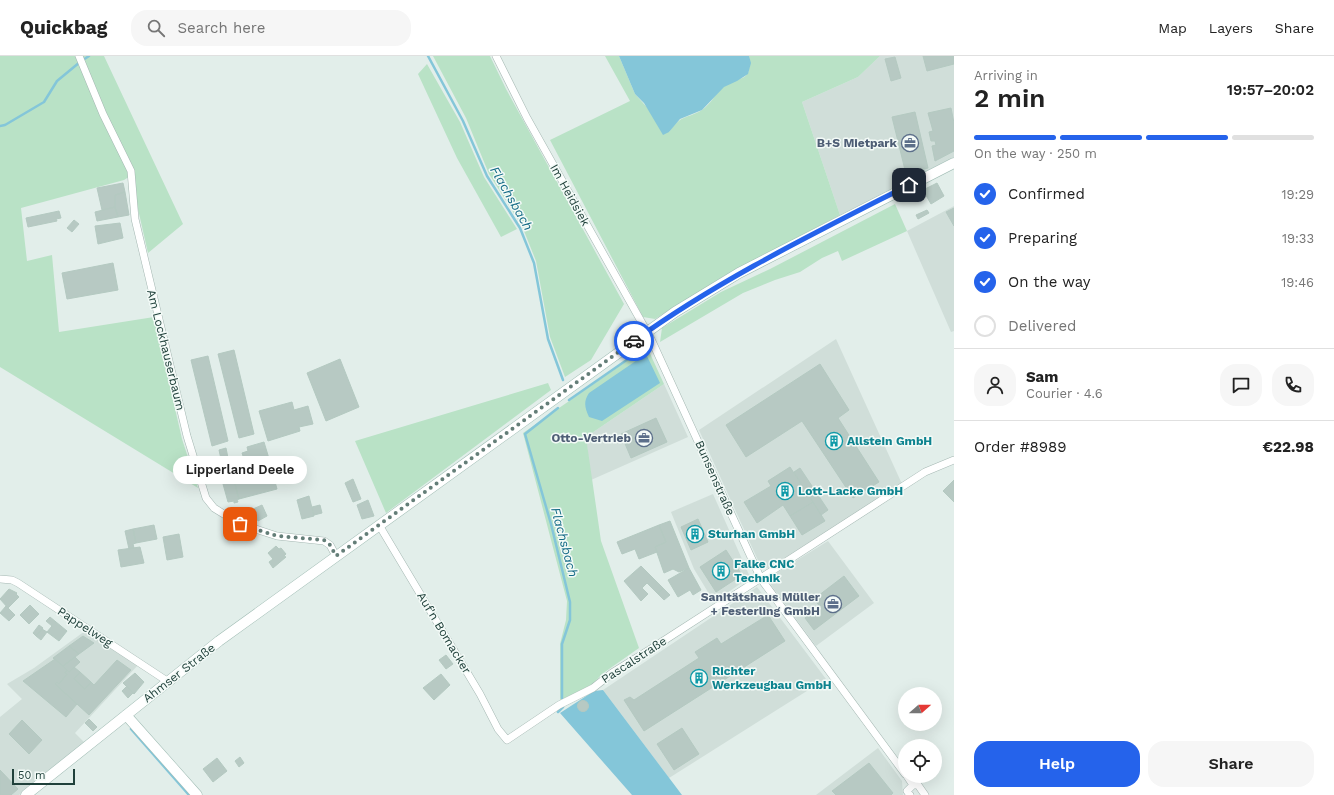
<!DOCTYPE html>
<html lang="en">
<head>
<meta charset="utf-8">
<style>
  :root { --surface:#fff; --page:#f6f6f6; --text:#222; --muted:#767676; --line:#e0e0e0; --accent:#2563eb }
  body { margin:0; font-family:"Work Sans",sans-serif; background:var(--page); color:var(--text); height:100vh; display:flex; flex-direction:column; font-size:15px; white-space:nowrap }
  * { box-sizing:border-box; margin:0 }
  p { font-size:13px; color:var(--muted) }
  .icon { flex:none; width:22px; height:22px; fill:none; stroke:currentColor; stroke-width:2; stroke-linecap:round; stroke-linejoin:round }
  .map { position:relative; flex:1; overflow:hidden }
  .side { display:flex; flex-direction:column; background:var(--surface); width:380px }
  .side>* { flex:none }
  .needle { width:26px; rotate:69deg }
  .fabs { position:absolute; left:898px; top:631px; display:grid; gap:8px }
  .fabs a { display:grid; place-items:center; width:44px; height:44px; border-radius:50%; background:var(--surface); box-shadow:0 4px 16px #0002; font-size:20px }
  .scale { position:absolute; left:12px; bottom:10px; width:63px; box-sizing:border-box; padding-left:4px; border:2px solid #20413b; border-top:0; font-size:11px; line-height:14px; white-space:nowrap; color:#20413b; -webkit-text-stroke:3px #f3faf7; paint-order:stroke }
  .pin { position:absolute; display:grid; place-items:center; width:34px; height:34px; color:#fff; margin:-17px; border-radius:8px; box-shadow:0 2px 6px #0006 }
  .courier { position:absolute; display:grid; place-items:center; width:40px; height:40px; margin:-20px; border:3px solid #2563eb; border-radius:50%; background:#fff; color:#222; box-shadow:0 1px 5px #0007 }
  .bubble { position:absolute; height:28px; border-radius:14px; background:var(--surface); box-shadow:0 4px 16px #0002; font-size:13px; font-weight:600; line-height:28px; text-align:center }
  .summary em { font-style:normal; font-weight:600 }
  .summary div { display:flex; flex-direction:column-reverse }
  .summary { display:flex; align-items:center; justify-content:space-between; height:68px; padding:0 20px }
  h1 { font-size:26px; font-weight:600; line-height:30px }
  .bar { display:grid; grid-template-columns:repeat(4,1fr); gap:6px 4px; align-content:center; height:48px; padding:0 20px }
  .bar i { height:5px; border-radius:3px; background:var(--line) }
  .bar .on { background:var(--accent) }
  .bar p { grid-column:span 4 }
  .line { display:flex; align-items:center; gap:10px; padding:0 20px; border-top:1px solid var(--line) }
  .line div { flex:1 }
  .round { display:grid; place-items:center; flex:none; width:42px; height:42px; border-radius:16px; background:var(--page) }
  ol { padding:0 20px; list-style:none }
  li { display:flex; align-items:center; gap:12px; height:44px }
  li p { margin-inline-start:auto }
  li .icon { padding:4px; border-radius:50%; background:var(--accent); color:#fff; stroke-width:4 }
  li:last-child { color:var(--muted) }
  li i { width:22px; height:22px; border:2px solid var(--line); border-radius:50% }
  .action { display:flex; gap:8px; margin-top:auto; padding:8px 20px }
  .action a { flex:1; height:46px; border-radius:16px; background:var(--accent); color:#fff; font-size:16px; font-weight:600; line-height:46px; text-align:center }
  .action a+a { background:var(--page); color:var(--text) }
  header { display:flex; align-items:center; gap:24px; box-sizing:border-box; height:56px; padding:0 20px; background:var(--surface); border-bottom:1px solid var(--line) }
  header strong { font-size:19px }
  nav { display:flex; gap:22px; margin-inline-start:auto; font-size:14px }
  .search { width:280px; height:36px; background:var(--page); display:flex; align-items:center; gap:10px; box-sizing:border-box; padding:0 14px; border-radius:16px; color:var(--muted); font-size:15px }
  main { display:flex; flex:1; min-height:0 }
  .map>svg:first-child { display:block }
</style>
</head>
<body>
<header>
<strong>Quickbag</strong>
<div class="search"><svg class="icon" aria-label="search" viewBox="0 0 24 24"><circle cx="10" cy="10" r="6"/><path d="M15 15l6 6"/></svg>Search here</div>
<nav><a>Map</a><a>Layers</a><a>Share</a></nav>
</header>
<main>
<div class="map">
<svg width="954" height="739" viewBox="0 0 954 739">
  <rect width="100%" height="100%" fill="#e2eeea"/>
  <path fill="#d0ded9" d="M880,0h74v101l-114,58 -38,-113 56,-25z
    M954,150v125l-3,1 -44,-101z
    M836,283l66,145 -133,84 -8,-1 -62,-137z
    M664,328l24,53 -97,43 -5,-43z
    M713,438l37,83 -36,25 -20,-33 -23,-57z
    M828,485l46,62 -58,43 -45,-61 2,-10z
    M757,531l69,92 -157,99 -66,-88z
    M85,575l53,34 -63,68 9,9 -65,53h-19v-78l22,-18 -15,-15 27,-16z
    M878,692l24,33 1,14h-87z"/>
  <path fill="#b9e2c6" d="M0,0h104l79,168 -35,29 -13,-57v-23l-11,7 -103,28 6,53 25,-6 7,77 95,-15 28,122 16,49 -198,-121z
    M433,0h57l16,33 118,215 -33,56 -26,17 -15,-40 -14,-76 -14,-35 -33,-52 -23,-56z
    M605,0h14l16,38 34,38c14,-19 16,-12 33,-22 9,-6 13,-16 21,-23 16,-13 29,-2 26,-31h131l-22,21 -56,25 38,113 -116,61 -69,43 -12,-2 -93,-177 80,-39z
    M427,8l33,58 24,55 33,52 -16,8 -44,-79 -39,-84z
    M895,148l12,27 -65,30 -4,-10 -16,7 -22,14 -25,8 -32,13 -83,49 2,-14 59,-36 49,-23z
    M647,291l17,37 -78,53 15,104 38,107 -37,26 -12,13 -30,13v-56l6,-24 1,-19 -44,-168z
    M548,327l3,7 -165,123 -31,-72z"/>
  <path fill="#84c6d9" d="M619,0h130l2,7 -3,11 -11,7 -13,6 -22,23 -22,9 -11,13 -6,3 -19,-32 -9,-9z
    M646,298l14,29 -58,38 -13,-4c-4,-9 -6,-15 0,-24z
    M603,634l79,105h-50l-72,-82 34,-22z"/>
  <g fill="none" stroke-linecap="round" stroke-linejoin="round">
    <path stroke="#84c6d9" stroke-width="2.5" d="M428,0l35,65 24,55 33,52 14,35 14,76 15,41
      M83,4l6,-4
      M0,70l5,-1 39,-23 13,-21 23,-19
      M569,344l62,-43
      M558,352l-33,26 26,90 19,78v18l-8,24v54
      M558,656l5,-5
      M131,673l58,66"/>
  </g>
  <path fill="#b7c9c3" stroke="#b4c9c1" d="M923,0h31v8l-27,7z
    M895,1l6,21 -10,3 -6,-22z
    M951,52l3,15v28l-19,10 -3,-15 4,-1 -1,-4h-4l-2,-9 4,-1 -5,-18z
    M915,56l13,56 -22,6 -14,-57z
    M123,127l2,9 -10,3v12l-13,3 -5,-22z
    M937,127l7,13 -13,8 -8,-14z
    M125,136l4,23 -11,2 -3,-10v-12z
    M115,151l3,10 -21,4 -2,-9z
    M954,152v18l-8,-14z
    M927,154l2,3 -11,6 -2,-4z
    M59,155l2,7 -5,1 1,2 -29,6 -2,-9z
    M74,164l5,4 -7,8 -5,-4z
    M120,167l3,15 -25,6 -3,-18z
    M113,207l5,27 -51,9 -5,-26z
    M234,294l20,84 -15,4 -21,-84z
    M208,300l20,85 -16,5 -21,-86z
    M340,303l19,48 -33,14 -19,-48z
    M820,308l29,46 -11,8 41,64 -26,16 -51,-77 -56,36 -20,-32z
    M292,346l2,8 14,-4 5,18 -14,3 1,4 -32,10 -9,-30z
    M656,362l11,24 -36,16 -10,-24z
    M264,386l6,20 -23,6 -5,-15 6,-2 -1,-4z
    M226,392l2,10 -7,1 -2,-9z
    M253,411l3,9 16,-5 5,18 -38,10 -5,-18 16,-3 -3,-10z
    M790,411l23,35 -23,14 -7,-11 -26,18 -13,-21 27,-16 -3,-5z
    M800,412l28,42 -7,5 -27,-43z
    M353,423l8,20 -8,3 -8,-19z
    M954,424v22l-11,-11z
    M234,425l5,18 -2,1 1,2 -4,1v-2l-6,1 -5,-18z
    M309,440l5,20 -12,3 -5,-19z
    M368,444l6,16 -12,3 -5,-14z
    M813,446l12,19 -23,14 -12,-19z
    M262,449l5,11 -9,5 -5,-12z
    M320,449l2,8 -8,2 -2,-8z
    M698,463l10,23 -17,8 -10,-23z
    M670,465l19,47 -10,4 -6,-3 -9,4 -9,-26 11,-5 -7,-17z
    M154,469l3,14 -21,4 -3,-14z
    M659,469l7,17 -11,5 2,5 -18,7 -4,-10 -13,5 -5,-12z
    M133,473l3,14 -3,1 1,4 -5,1 -4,-18z
    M179,478l4,23 -16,3 -4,-23z
    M276,490l3,3 2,-1 5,6 -2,2 2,1 -13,11 -4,-6 4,-3 -5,-6z
    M140,491l4,16 -23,4 -3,-17z
    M726,494l16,25 -26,17 -16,-25z
    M641,510l22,22 -5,6 -11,-11 -5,5 6,6 -7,7 -17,-20z
    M689,512l12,22 -8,5 -3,-5 -12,7 -10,-17z
    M844,520l15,20 -45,34 -9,-12 9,-7 2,2 6,-4 -8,-10z
    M663,532l7,7 -6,5 -6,-6z
    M9,533l8,4 -1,1 3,3 -11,11 -8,-9z
    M30,549l9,9 -10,10 -9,-9z
    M6,550l9,9 -6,6 -9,-8z
    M768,559l17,26 -141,90 -20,-31 6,-3 4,3 65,-42 -4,-6 22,-14 4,6z
    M50,561l17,14 -8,10 -12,-9 5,-6 -6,-5z
    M39,569l4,3 -7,8 -3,-3z
    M42,573l5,3 -6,8 -5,-4z
    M83,580l11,7 -15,11 -10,-8z
    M69,590l10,8 -16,12 -10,-8z
    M446,599l7,9 -7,5 -7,-9z
    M75,601l5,5 -11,10 -6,-6z
    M55,603l12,11 -2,3 2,1 -8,10 -2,-2 -2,2 22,20 -11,13 -43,-36z
    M117,604l14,10 -42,45 -34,-31 2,-2 2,2 8,-10 -2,-1 2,-3 2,2 5,-5 6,5 -6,7 11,10 6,-7 3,3z
    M80,616l11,10 -6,7 -11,-10z
    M135,617l9,9 -10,12 -11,-11z
    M441,618l9,11 -16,15 -11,-12z
    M127,630l6,7 -5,5 -6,-7z
    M577.5 650a5.5 5.5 0 1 1 11 0a5.5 5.5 0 1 1-11 0Z
    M89,663l8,8 -4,4 -8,-8z
    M22,664l20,20 -13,14 -20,-20z
    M682,672l17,26 -25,16 -17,-26z
    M240,701l4,6 -5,4 -4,-6z
    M217,702l10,13 -14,11 -10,-13z
    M869,707l24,30 -2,2h-55l-4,-4z
    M0,714l18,19 -7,6h-11z"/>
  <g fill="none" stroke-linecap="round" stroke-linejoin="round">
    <g stroke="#a4b7b2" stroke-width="8">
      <path id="street" d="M79,0l24,58 28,57 4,48 52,217 19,62 8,10 26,16 37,12 47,5 6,4 6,11
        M496,0l31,62 124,221 110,240 144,195
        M379,469l101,169 18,35 9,11 52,-35 34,-17 19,-15 42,-26 271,-175 29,-12
        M0,523l12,1 6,3 149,98
        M907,720l6,9h5l7,10
        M910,739l-3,-4 6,-6"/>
    </g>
    <g stroke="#9fbbb3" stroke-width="11">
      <path id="secondary" d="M126,659l71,80
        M26,739l193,-154 456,-329 64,-39 215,-110"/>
    </g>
    <use href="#street" stroke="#fff" stroke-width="7"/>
    <use href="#secondary" stroke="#fff" stroke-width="10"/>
  </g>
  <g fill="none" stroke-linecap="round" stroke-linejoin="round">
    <path stroke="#647e78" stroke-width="4" stroke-dasharray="0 7.2" d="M240,468l37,12 47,4 6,5 6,11 298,-215"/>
    <path stroke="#2563eb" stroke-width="5" d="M634,285c86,-62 181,-108 275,-156"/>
  </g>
  <defs>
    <g id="office-ring" transform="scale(0.9)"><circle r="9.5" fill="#f3faf7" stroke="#5c6f8a" stroke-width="1.5"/><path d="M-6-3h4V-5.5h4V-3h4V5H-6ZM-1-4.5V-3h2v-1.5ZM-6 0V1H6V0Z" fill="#5c6f8a"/></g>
    <g id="building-ring" transform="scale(0.9)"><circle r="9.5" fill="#f3faf7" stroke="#0f9aa8" stroke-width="1.5"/><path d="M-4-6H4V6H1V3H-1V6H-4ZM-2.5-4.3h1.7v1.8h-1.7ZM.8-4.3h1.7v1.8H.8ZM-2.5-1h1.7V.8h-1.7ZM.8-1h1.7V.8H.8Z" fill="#0f9aa8"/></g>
  </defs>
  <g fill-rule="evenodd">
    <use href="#office-ring" x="910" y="87"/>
    <use href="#office-ring" x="644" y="382"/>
    <use href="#building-ring" x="834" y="385"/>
    <use href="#building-ring" x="785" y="435"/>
    <use href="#building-ring" x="695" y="478"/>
    <use href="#building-ring" x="721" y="515"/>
    <use href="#office-ring" x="833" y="548"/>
    <use href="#building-ring" x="699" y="622"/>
  </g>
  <g text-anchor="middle" stroke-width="3" stroke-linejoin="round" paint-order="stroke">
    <g font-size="12" font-weight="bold" fill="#4e5e75" stroke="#f3faf7" text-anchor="end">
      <text x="897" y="91">B+S Mietpark</text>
      <text x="631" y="386">Otto-Vertrieb</text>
      <text x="820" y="545">Sanitätshaus Müller<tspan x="820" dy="14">+ Festerling GmbH</tspan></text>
    </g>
    <g font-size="12" fill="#20413b" stroke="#f3faf7">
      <text transform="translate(570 139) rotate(61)" y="4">Im Heidsiek</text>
      <text transform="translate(166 294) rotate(76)" y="4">Am Lockhauserbaum</text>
      <text transform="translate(715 422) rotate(66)" y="4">Bunsenstraße</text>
      <text transform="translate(85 571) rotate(33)" y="4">Pappelweg</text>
      <text transform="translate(444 577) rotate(59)" y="4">Auf'n Bomacker</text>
      <text transform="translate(634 604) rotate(-33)" y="4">Pascalstraße</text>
      <text transform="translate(179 617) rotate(-38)" y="4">Ahmser Straße</text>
    </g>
    <g font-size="12" font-weight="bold" fill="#0d838f" stroke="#f3faf7" text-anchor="start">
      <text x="847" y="389">Allstein GmbH</text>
      <text x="798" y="439">Lott-Lacke GmbH</text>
      <text x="708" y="482">Sturhan GmbH</text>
      <text x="734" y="512">Falke CNC<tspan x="734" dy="14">Technik</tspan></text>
      <text x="712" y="619">Richter<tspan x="712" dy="14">Werkzeugbau GmbH</tspan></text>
    </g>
    <g font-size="13" font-style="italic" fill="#126a85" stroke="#f3faf7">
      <text transform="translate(512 142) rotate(60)" y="5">Flachsbach</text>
      <text transform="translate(565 486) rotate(75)" y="5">Flachsbach</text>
    </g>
  </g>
</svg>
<div class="fabs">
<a><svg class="needle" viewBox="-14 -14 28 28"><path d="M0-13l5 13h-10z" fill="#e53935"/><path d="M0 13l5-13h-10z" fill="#767676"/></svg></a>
<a><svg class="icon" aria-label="locate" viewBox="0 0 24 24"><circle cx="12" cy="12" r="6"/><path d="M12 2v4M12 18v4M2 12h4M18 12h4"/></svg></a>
</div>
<div class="scale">50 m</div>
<div class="pin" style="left:240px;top:468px;background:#ea580c"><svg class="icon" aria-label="bag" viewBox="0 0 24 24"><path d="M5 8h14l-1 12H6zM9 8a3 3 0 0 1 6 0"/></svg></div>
<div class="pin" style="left:909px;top:129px;background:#1f2937"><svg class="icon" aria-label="home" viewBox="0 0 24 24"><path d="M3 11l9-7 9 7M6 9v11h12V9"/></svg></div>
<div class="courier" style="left:634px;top:285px"><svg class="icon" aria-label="car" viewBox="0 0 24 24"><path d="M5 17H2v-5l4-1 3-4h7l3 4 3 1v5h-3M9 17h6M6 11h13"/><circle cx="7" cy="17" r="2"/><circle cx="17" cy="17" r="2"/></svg></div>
<div class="bubble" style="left:173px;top:400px;width:134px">Lipperland Deele</div>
</div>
<section class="side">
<div class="summary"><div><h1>2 min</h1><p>Arriving in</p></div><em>19:57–20:02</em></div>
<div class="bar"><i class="on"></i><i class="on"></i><i class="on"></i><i></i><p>On the way · 250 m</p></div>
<ol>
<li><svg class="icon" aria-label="check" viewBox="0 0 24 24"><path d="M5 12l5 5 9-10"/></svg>Confirmed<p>19:29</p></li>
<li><svg class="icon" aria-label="check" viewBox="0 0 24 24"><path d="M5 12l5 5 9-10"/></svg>Preparing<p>19:33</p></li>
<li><svg class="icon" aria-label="check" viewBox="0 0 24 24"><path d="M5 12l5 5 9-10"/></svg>On the way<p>19:46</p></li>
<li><i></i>Delivered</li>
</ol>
<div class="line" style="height:72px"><a class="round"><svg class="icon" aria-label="person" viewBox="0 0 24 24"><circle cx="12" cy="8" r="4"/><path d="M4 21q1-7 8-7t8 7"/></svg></a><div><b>Sam</b><p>Courier · 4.6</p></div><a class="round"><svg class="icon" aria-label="chat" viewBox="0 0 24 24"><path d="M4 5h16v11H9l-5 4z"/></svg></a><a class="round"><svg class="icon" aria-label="phone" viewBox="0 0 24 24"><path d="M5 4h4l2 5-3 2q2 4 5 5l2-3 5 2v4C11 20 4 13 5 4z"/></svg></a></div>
<div class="line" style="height:52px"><div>Order #8989</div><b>€22.98</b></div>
<div class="action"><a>Help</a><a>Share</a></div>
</section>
</main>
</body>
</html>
